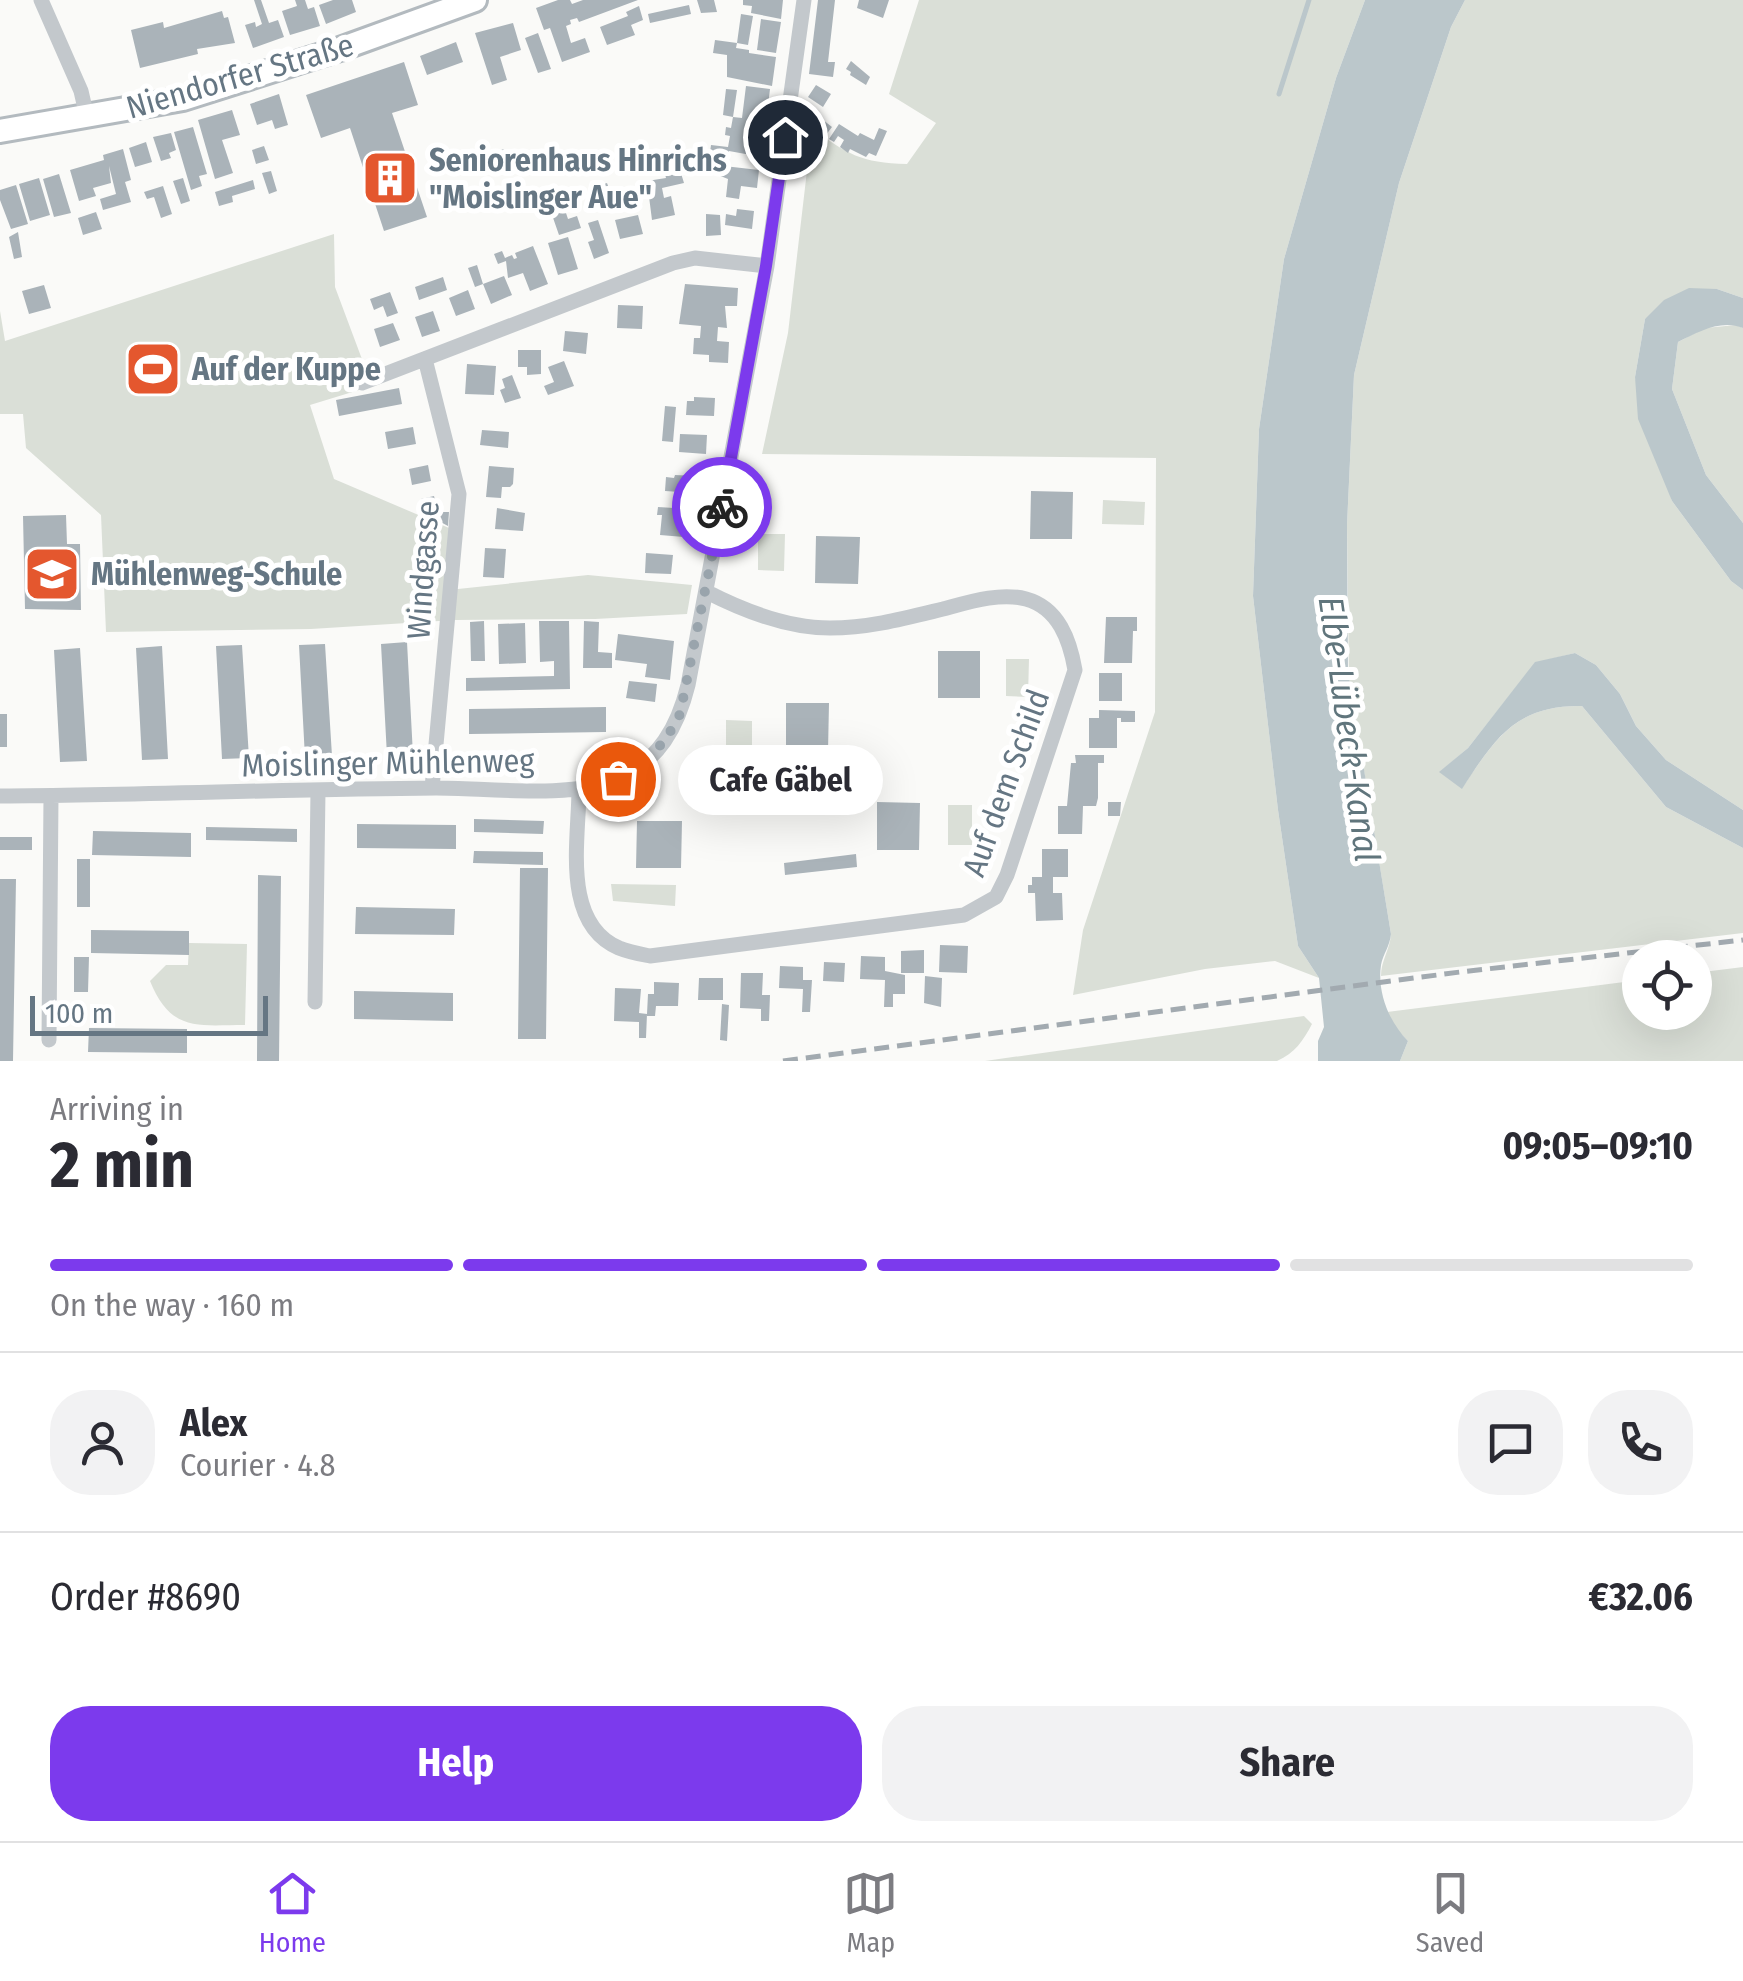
<!DOCTYPE html>
<html lang="en">
<head>
<meta charset="utf-8">
<style>
  :root { --surface:#fff; --page:#f2f2f3; --text:#2b2b33; --muted:#7c7c81; --line:#e1e1e2; --accent:#7c3aed }
  body { margin:0; font-family:"Fira Sans Condensed",sans-serif; background:var(--page); color:var(--text); height:100vh; display:flex; flex-direction:column; font-size:38px; white-space:nowrap }
  * { box-sizing:border-box; margin:0 }
  p { font-size:32px; color:var(--muted) }
  .icon { flex:none; width:55px; height:55px; fill:none; stroke:currentColor; stroke-width:2; stroke-linecap:round; stroke-linejoin:round }
  .map { position:relative; height:1061px; overflow:hidden }
  .details { display:flex; flex-direction:column; background:var(--surface); flex:1 }
  .details>* { flex:none }
  .tools { position:absolute; left:1622px; top:940px; display:grid; gap:20px }
  .tools a { display:grid; place-items:center; width:90px; height:90px; border-radius:50%; background:var(--surface); box-shadow:0 10px 40px #0002; font-size:50px }
  .scale { position:absolute; left:30px; bottom:25px; width:238px; box-sizing:border-box; padding-left:10px; border:5px solid #657683; border-top:0; font-size:28px; line-height:35px; white-space:nowrap; color:#657683; -webkit-text-stroke:8px #fff; paint-order:stroke }
  .pin { position:absolute; display:grid; place-items:center; width:85px; height:85px; color:#fff; margin:-42px; border:5px solid #fff; border-radius:50%; box-shadow:0 2px 10px #0007 }
  .courier { position:absolute; display:grid; place-items:center; width:100px; height:100px; margin:-50px; border:8px solid #7c3aed; border-radius:50%; background:#fff; color:#222; box-shadow:0 2px 12px #0007 }
  .bubble { position:absolute; height:70px; border-radius:35px; background:var(--surface); box-shadow:0 10px 40px #0002; font-size:32px; font-weight:700; line-height:70px; text-align:center }
  .summary em { font-style:normal; font-weight:700 }
  .summary div { display:flex; flex-direction:column-reverse }
  .summary { display:flex; align-items:center; justify-content:space-between; height:170px; padding:0 50px }
  h1 { font-size:65px; font-weight:700; line-height:75px }
  .bar { display:grid; grid-template-columns:repeat(4,1fr); gap:15px 10px; align-content:center; height:120px; padding:0 50px }
  .bar i { height:12px; border-radius:8px; background:var(--line) }
  .bar .on { background:var(--accent) }
  .bar p { grid-column:span 4 }
  .line { display:flex; align-items:center; gap:25px; padding:0 50px; border-top:2px solid var(--line) }
  .line div { flex:1 }
  .round { display:grid; place-items:center; flex:none; width:105px; height:105px; border-radius:40px; background:var(--page) }
  .button { display:flex; gap:20px; margin-top:auto; padding:20px 50px }
  .button a { flex:1; height:115px; border-radius:40px; background:var(--accent); color:#fff; font-size:40px; font-weight:700; line-height:115px; text-align:center }
  .button a+a { background:var(--page); color:var(--text) }
  .dock { display:flex; justify-content:space-around; align-items:center; height:140px; border-top:2px solid var(--line); background:var(--surface); font-size:28px; color:var(--muted) }
  .dock a { display:grid; justify-items:center; gap:5px }
  .dock .on { color:var(--accent) }
  .map>svg:first-child { display:block }
</style>
</head>
<body>
<div class="map">
<svg width="1743" height="1061" viewBox="0 0 1743 1061">
  <rect width="100%" height="100%" fill="#fafaf8"/>
  <path fill="#dadfd7" d="M919,0h446l-29,78 -52,181 -25,170 -6,167 25,214 20,136 21,32 -44,-17 -70,8 -132,26 10,-65 72,-218 1,-254 -394,-4 26,-121 24,-205c35,26 49,35 95,36l29,-41 -47,-29z
    M1465,0h278v298l-26,-9 -72,30 -10,58 37,124 59,80 12,9v220l-77,-50 -30,-34 -16,-32 -24,-29 -21,-12 -40,10 -67,85 -28,24 22,16c34,-50 54,-83 120,-82l84,101 77,41v85l-362,43c0,-16 9,-26 10,-42l-42,-254 -2,-155 7,-150 45,-192 52,-156z
    M334,234l1,53 37,99 -62,19 24,74 115,49 -5,60 14,1 130,-14 104,10 -5,29 -92,5 -140,1 -144,9 -205,3 -5,-117 -75,-67 -3,-34h-23v-103l5,30z
    M1736,325l7,3v195l-37,-48 -34,-86 6,-47 27,-14z
    M1103,500l42,2 -1,23 -42,-1z
    M758,534h27l-1,37 -26,-1z
    M1006,659h23l-1,38 -22,-1z
    M726,720l26,1v36l-26,-1z
    M948,805h24v40h-24z
    M611,884l65,1 -1,21 -62,-5z
    M189,943l58,1 -2,81c-46,0 -74,8 -95,-44l16,-16h22z
    M1743,967v94h-343l8,-20 -15,-15 -6,-14 253,-32v32h55v-39z
    M1304,1016l8,8c-9,17 -17,29 -35,37h-292z"/>
  <path fill="#bbc7cb" d="M1365,0h100l-14,27 -52,156 -45,192 -7,150 1,147 43,262c-1,12 -8,20 -10,31 -4,27 8,57 27,76l-8,20h-82v-20l6,-14 -5,-49 -21,-32 -20,-136 -25,-214 6,-167 25,-170 52,-181z
    M1689,288l28,1 26,9v30c-22,-9 -45,4 -65,14l-6,47 34,86 37,48v67l-12,-9 -59,-80 -34,-82 -3,-42 10,-58 19,-19z
    M1575,653l21,12 24,29 16,32 30,34 77,50v38l-77,-41 -84,-101c-66,-1 -87,32 -120,83l-23,-17 29,-24 67,-86z"/>
  <g fill="none" stroke-linecap="round" stroke-linejoin="round">
    <path stroke="#bbc7cb" stroke-width="5" d="M1279,94l30,-94"/>
  </g>
  <path fill="#aab3b9" d="M254,0h7l8,23 9,-3 6,17 -31,11 -8,-23 10,-3 1,5 6,-3z
    M295,0h10l3,9 6,-2 6,19 -30,9 -8,-24 15,-5z
    M333,0h19l4,12 -30,12 -7,-19z
    M558,0h12l2,4 11,-4h55l-59,22 -2,-4 -7,2 1,4 -5,2 5,17 14,-5 5,14 -28,10 -12,-34 -6,2 -8,-22z
    M697,0h17l3,12 -16,1z
    M743,0h40l-2,19 -30,-6 1,-7 -9,-1z
    M818,0h17l-7,62h7l-2,15 -24,-3z
    M859,0h30l-6,18 -26,-10z
    M689,5l2,9 -41,9 -2,-9z
    M639,6l4,14 -12,5 4,10 -28,10 -7,-18 28,-11 -2,-4z
    M222,11l2,7 4,-1 7,26 -38,6 1,5 -58,14 -9,-38 32,-8 1,6z
    M741,14l12,2 -5,29 -11,-2z
    M761,19l20,3 -5,31 -19,-3z
    M513,23l8,27 -21,7 7,23 -15,5 -17,-52z
    M538,33l13,36 -13,4 -13,-35z
    M715,40l22,3 -1,5 13,2v3l27,4 -4,29 -45,-9v-22l-14,-2z
    M456,42l7,20 -36,13 -7,-19z
    M851,61l19,16 -4,8 -16,-10 1,-3 -5,-3z
    M404,62l14,43 -26,8 35,104 -43,14 -34,-103 -29,10 -15,-43z
    M816,85l15,9 -8,13 -15,-10z
    M746,86l24,3 -4,33 -15,-2 -3,16 17,2 -3,19 -33,-6 -2,9 -13,1 2,-8 -6,-1 1,-7 17,2 2,-11 -5,-1 1,-8 5,1 2,-11 9,1z
    M726,89l11,1 -4,27 -10,-2z
    M279,94l9,31 -13,4 -3,-9 -15,5 -7,-21z
    M232,110l8,25 -18,5 11,33 -18,6 -17,-59z
    M818,116l14,11 -7,9 -14,-11z
    M839,124l19,12 2,-3 14,7 5,-12 8,3 -11,25 -7,-3 -3,4 -16,-8 -2,4 -8,-6 4,-7 -6,-4 -4,6 -5,-3z
    M193,127l14,47 -8,2 3,10 -11,4 -17,-58z
    M171,133l5,17 -7,3 2,5 -10,3 -8,-24z
    M146,142l6,20 -17,5 -6,-19z
    M264,146l5,14 -13,4 -4,-14z
    M123,149l8,31 -6,2 6,20 -28,8 -3,-11 16,-5 -7,-28 2,17 -18,5 3,8 -17,5 -9,-31 34,-10 -1,-5z
    M504,149l4,13 -14,4 -4,-12z
    M724,166l35,4 -2,18 -16,-2 -2,13 -13,-2 2,-18 -10,-4 1,-6z
    M680,170l4,13 -22,5 2,10 7,-2 4,19 -23,5 -5,-39 19,-3 -1,-4z
    M271,171l6,20 -8,3 -7,-21z
    M59,174l12,39 -17,4 -11,-38z
    M39,178l11,37 -20,6 -11,-37z
    M183,178l7,23 -9,3 -8,-23z
    M253,180l2,9 -23,7 1,6 -14,4 -4,-14z
    M607,183l4,11 8,-3 4,13 -21,7 -4,-25z
    M16,185l12,39 -17,5 -11,-29v-10z
    M163,186l9,28 -11,4 -7,-21 -7,2 -3,-7z
    M564,207l4,12 9,-3 4,12 -22,7 -8,-23z
    M737,209l17,2 -2,18 -27,-4 1,-11 10,2z
    M96,212l6,17 -19,6 -5,-17z
    M706,214l14,1 1,20 -15,1z
    M638,215l5,19 -23,5 -5,-19z
    M598,220l11,33 -15,6 -6,-17 6,-2 -6,-17z
    M18,232l4,25 -8,2 -5,-22z
    M568,237l10,32 -20,6 -10,-32z
    M533,246l15,38 -18,7 -7,-18 -15,5 -2,-17 -8,3 -4,-10 8,-3 3,7 7,-3 2,4 3,-1 -2,-5z
    M477,265l6,19 -8,3 -7,-19z
    M504,276l8,19 -21,9 -8,-20z
    M443,277l4,13 -28,10 -4,-13z
    M685,284l53,4 -1,18h-12l2,22 -9,-1 -1,14 12,1 -1,21 -19,-1v-7l-16,-1 1,-16h6l1,-12 -22,-2z
    M44,285l7,23 -22,6 -7,-23z
    M468,290l7,19 -19,7 -7,-18z
    M390,292l8,21 -11,4 -4,-11 -9,4 -4,-11z
    M618,305l25,1 -1,23 -25,-1z
    M433,311l7,20 -18,6 -7,-20z
    M393,323l7,17 -20,7 -6,-18z
    M565,331l23,2 -2,21 -23,-3z
    M518,350h23v24l-14,1v-8h-9z
    M564,361l10,25 -26,9 -4,-9 10,-4 -6,-15z
    M467,364l29,2 -2,29 -29,-1z
    M512,375l9,23 -16,5 -5,-13 5,-2 -3,-9z
    M399,388l3,16 -63,12 -3,-16z
    M694,397l21,1 -1,18 -28,-1 1,-14h7z
    M665,406l11,1 -3,35 -11,-1z
    M413,427l3,17 -28,5 -3,-17z
    M482,430l27,2 -1,16 -28,-3z
    M680,434l27,1 -1,19 -27,-2z
    M428,465l3,16 -19,4 -3,-16z
    M489,466l25,2 -1,16 -3,3h-8l-1,11 -15,-1z
    M675,475l22,1 -1,17 -31,-2 1,-14 8,1z
    M1031,491l42,1 -1,47h-42z
    M434,496l4,16h11l-1,14 -26,-14 -1,-13z
    M658,507l16,1v6l11,1 -1,22 -24,-2 2,-20h-5z
    M497,508l28,5 -2,18 -28,-2z
    M66,515l1,29h13l1,66 -56,-1 -2,-93z
    M816,536l44,1 -2,47 -43,-1z
    M485,548l21,1 -2,29 -21,-1z
    M646,553l27,2 -2,19 -26,-1z
    M1106,617h31v14h-4l-1,32h-28z
    M484,621l1,40h-14l-1,-39z
    M539,621h30l1,68 -104,2v-13l88,-2v-15l-14,1z
    M584,621l15,1 -1,30 14,1v15h-29z
    M525,623l1,40 -27,1 -1,-40z
    M618,634l56,7 -4,39 -25,-3 2,-13 -32,-4z
    M407,642l6,113 -26,1 -6,-112z
    M325,644l7,112 -27,2 -6,-113z
    M242,645l7,113 -27,1 -6,-113z
    M162,646l6,113 -26,1 -6,-112z
    M80,648l7,113 -27,1 -6,-112z
    M938,651h42v47h-42z
    M1099,673h23v28h-23z
    M629,681l28,3 -2,18 -29,-4z
    M786,703h43l-1,48h-42z
    M606,707v25l-137,2v-25z
    M1099,710l36,1v11h-14v-4h-4v30h-28v-30h10z
    M0,714h7v33h-7z
    M1075,755h29v8h-6v35l-2,8h-13l-1,28h-24v-28h9l4,-43h5z
    M877,802l43,1 -1,47h-42z
    M1108,802h13l-1,14h-12z
    M474,819l70,2 -1,13 -69,-2z
    M637,821h45l-1,47h-45z
    M357,824l99,1v24l-99,-1z
    M206,827l91,2v13l-91,-2z
    M93,831l98,2v24l-99,-2z
    M0,837h32v13h-32z
    M1042,849h26v28h-15v16h9l1,27 -27,1 -1,-28h-7v-8h4v-8h10z
    M474,851l69,1v13l-70,-2z
    M856,854l1,13 -72,8 -1,-12z
    M77,859h13v48h-13z
    M520,868h28l-2,171h-28z
    M258,875l23,1 -2,185h-22z
    M0,879h16l-3,182h-13z
    M356,907l99,2 -1,26 -99,-1z
    M91,930l98,1v24l-98,-2z
    M940,945l28,1 -1,27 -28,-1z
    M924,950v23h-23v-22z
    M861,956l24,1v14l20,4v19h-12v13h-9l1,-27 -25,-1z
    M74,957h15l-1,35h-14z
    M824,962l21,1 -1,19 -21,-1z
    M780,966l23,1v13h9l-2,32h-8l1,-23 -24,-1z
    M741,973h22l-1,22h8l-1,26h-8v-12l-21,-1z
    M925,976l17,2 -1,29 -17,-4z
    M699,978h24v22h-25z
    M654,982l25,1 -1,23h-22l-1,10h-8v-2l-1,24h-7v-16l-25,-1 1,-33 26,1 -2,24 8,1 1,-20h6z
    M354,991l99,2v28l-99,-2z
    M722,1004l7,1 -2,36 -7,-1z
    M89,1028l98,1v24l-99,-1z"/>
  <g fill="none" stroke-linecap="round" stroke-linejoin="round">
    <g stroke="#b3babf" stroke-width="28">
      <path id="secondary" d="M0,131l183,-32 157,-50 135,-49"/>
    </g>
    <path stroke="#c3c8cc" stroke-width="15" d="M41,0l40,91 6,26
      M425,359l34,135 -27,294
      M362,383l311,-120 22,-5 72,8
      M579,789c0,50 -18,134 40,159 10,4 21,6 31,8l314,-41 32,-18 11,-22 68,-205c-5,-29 -16,-62 -49,-71 -26,-7 -57,3 -83,10 -37,9 -74,19 -113,19 -43,0 -86,-17 -123,-36
      M0,796c145,-1 290,-7 436,-8 51,0 136,11 182,-9 41,-18 60,-53 70,-94l79,-419 37,-266
      M315,1002l3,-211
      M49,1040l2,-244"/>
    <use href="#secondary" stroke="#fff" stroke-width="22"/>
    <path stroke="#a2aab0" stroke-width="5" stroke-dasharray="15 8" stroke-linecap="butt" d="M783,1061l677,-89 283,-32"/>
  </g>
  <g fill="none" stroke-linecap="round" stroke-linejoin="round">
    <path stroke="#99a4ac" stroke-width="10" stroke-dasharray="0 18" d="M618,779c31,-20 45,-31 62,-65l42,-207"/>
    <path stroke="#7c3aed" stroke-width="12" d="M722,507l44,-241 19,-129"/>
  </g>
  <defs>
    <g id="building-square" transform="scale(2.875)"><rect x="-9" y="-9" width="18" height="18" rx="4" fill="#e4572e" stroke="#fff"/><path d="M-4-6H4V6H1V3H-1V6H-4ZM-2.5-4.3h1.7v1.8h-1.7ZM.8-4.3h1.7v1.8H.8ZM-2.5-1h1.7V.8h-1.7ZM.8-1h1.7V.8H.8Z" fill="#fff"/></g>
    <g id="stadium-square" transform="scale(2.875)"><rect x="-9" y="-9" width="18" height="18" rx="4" fill="#e4572e" stroke="#fff"/><path d="M0-5a6.5 5 0 1 0 0 10a6.5 5 0 1 0 0-10ZM-3.5-1.8h7v3.6h-7Z" fill="#fff"/></g>
    <g id="school-square" transform="scale(2.875)"><rect x="-9" y="-9" width="18" height="18" rx="4" fill="#e4572e" stroke="#fff"/><path d="M0-5L7-2L0 1L-7-2ZM-4 1L0 2.5L4 1V4Q0 6-4 4Z" fill="#fff"/></g>
  </defs>
  <g fill-rule="evenodd">
    <use href="#building-square" x="390" y="178"/>
    <use href="#stadium-square" x="153" y="369"/>
    <use href="#school-square" x="52" y="574"/>
  </g>
  <g text-anchor="middle" stroke-width="10" stroke-linejoin="round" paint-order="stroke">
    <g font-size="32" fill="#657683" stroke="#fff">
      <text transform="translate(240 76) rotate(-16)" y="11">Niendorfer Straße</text>
      <text transform="translate(423 570) rotate(-86)" y="11">Windgasse</text>
      <text transform="translate(388 763) rotate(-1)" y="11">Moislinger Mühlenweg</text>
      <text transform="translate(1006 783) rotate(-70)" y="11">Auf dem Schild</text>
    </g>
    <g font-size="32" font-weight="bold" fill="#657683" stroke="#fff" text-anchor="start">
      <text x="429" y="171">Seniorenhaus Hinrichs<tspan x="429" dy="37">"Moislinger Aue"</tspan></text>
      <text x="192" y="380">Auf der Kuppe</text>
      <text x="91" y="585">Mühlenweg-Schule</text>
    </g>
    <g font-size="35" font-style="italic" fill="#60757c" stroke="#fff">
      <text transform="translate(1349 729) rotate(82)" y="12">Elbe-Lübeck-Kanal</text>
    </g>
  </g>
</svg>
<div class="tools">
<a><svg class="icon" aria-label="locate" viewBox="0 0 24 24"><circle cx="12" cy="12" r="6"/><path d="M12 2v4M12 18v4M2 12h4M18 12h4"/></svg></a>
</div>
<div class="scale">100 m</div>
<div class="pin" style="left:618px;top:779px;background:#ea580c"><svg class="icon" aria-label="bag" viewBox="0 0 24 24"><path d="M5 8h14l-1 12H6zM9 8a3 3 0 0 1 6 0"/></svg></div>
<div class="pin" style="left:785px;top:137px;background:#1f2937"><svg class="icon" aria-label="home" viewBox="0 0 24 24"><path d="M3 11l9-7 9 7M6 9v11h12V9"/></svg></div>
<div class="courier" style="left:722px;top:507px"><svg class="icon" aria-label="bike" viewBox="0 0 24 24"><circle cx="6" cy="16" r="4"/><circle cx="18" cy="16" r="4"/><path d="M6 16l4-8h5l3 8M10 8l3 8H6M13 5h3"/></svg></div>
<div class="bubble" style="left:678px;top:745px;width:205px">Cafe Gäbel</div>
</div>
<section class="details">
<div class="summary"><div><h1>2 min</h1><p>Arriving in</p></div><em>09:05–09:10</em></div>
<div class="bar"><i class="on"></i><i class="on"></i><i class="on"></i><i></i><p>On the way · 160 m</p></div>
<div class="line" style="height:180px"><a class="round"><svg class="icon" aria-label="person" viewBox="0 0 24 24"><circle cx="12" cy="8" r="4"/><path d="M4 21q1-7 8-7t8 7"/></svg></a><div><b>Alex</b><p>Courier · 4.8</p></div><a class="round"><svg class="icon" aria-label="chat" viewBox="0 0 24 24"><path d="M4 5h16v11H9l-5 4z"/></svg></a><a class="round"><svg class="icon" aria-label="phone" viewBox="0 0 24 24"><path d="M5 4h4l2 5-3 2q2 4 5 5l2-3 5 2v4C11 20 4 13 5 4z"/></svg></a></div>
<div class="line" style="height:130px"><div>Order #8690</div><b>€32.06</b></div>
<div class="button"><a>Help</a><a>Share</a></div>
</section>
<nav class="dock">
<a class="on"><svg class="icon" aria-label="home" viewBox="0 0 24 24"><path d="M3 11l9-7 9 7M6 9v11h12V9"/></svg>Home</a>
<a><svg class="icon" aria-label="map" viewBox="0 0 24 24"><path d="M3 6l6-2 6 2 6-2v14l-6 2-6-2-6 2zM9 4v14M15 6v14"/></svg>Map</a>
<a><svg class="icon" aria-label="saved" viewBox="0 0 24 24"><path d="M7 4h10v16l-5-4-5 4z"/></svg>Saved</a>
</nav>
</body>
</html>
